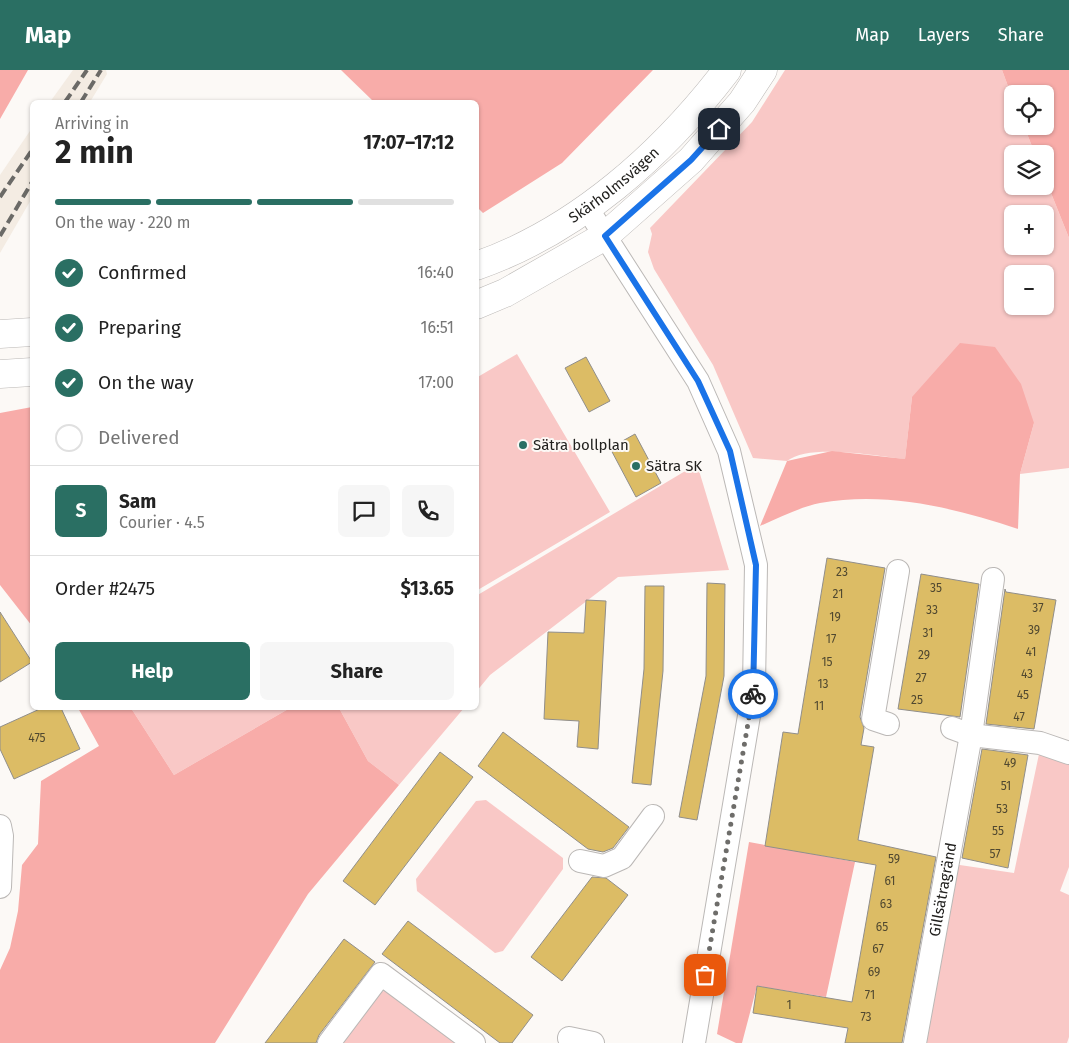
<!DOCTYPE html>
<html lang="en">
<head>
<meta charset="utf-8">
<style>
  :root { --surface:#fff; --page:#f6f6f6; --text:#222; --muted:#767676; --line:#e0e0e0; --accent:#2a6f63 }
  body { margin:0; font-family:"Fira Sans",sans-serif; background:var(--page); color:var(--text); height:100vh; display:flex; flex-direction:column; font-size:19px; white-space:nowrap }
  * { box-sizing:border-box; margin:0 }
  p { font-size:16px; color:var(--muted) }
  .icon { flex:none; width:28px; height:28px; fill:none; stroke:currentColor; stroke-width:2; stroke-linecap:round; stroke-linejoin:round }
  .map { position:relative; flex:1; overflow:hidden }
  .drawer { position:absolute; left:30px; top:30px; width:449px; height:610px; display:flex; flex-direction:column; background:var(--surface); border-radius:8px; box-shadow:0 1px 4px #0004 }
  .drawer>* { flex:none }
  .controls { position:absolute; left:1004px; top:15px; display:grid; gap:10px }
  .controls a { display:grid; place-items:center; width:50px; height:50px; border-radius:8px; background:var(--surface); box-shadow:0 1px 4px #0004; font-size:25px }
  .pin { position:absolute; display:grid; place-items:center; width:42px; height:42px; color:#fff; margin:-21px; border-radius:10px; box-shadow:0 2px 8px #0006 }
  .courier { position:absolute; display:grid; place-items:center; width:50px; height:50px; margin:-25px; border:4px solid #1a73e8; border-radius:50%; background:#fff; color:#222; box-shadow:0 1px 6px #0007 }
  .overview em { font-style:normal; font-weight:700 }
  .overview div { display:flex; flex-direction:column-reverse }
  .overview { display:flex; align-items:center; justify-content:space-between; height:85px; padding:0 25px }
  h1 { font-size:32px; font-weight:700; line-height:38px }
  .bar { display:grid; grid-template-columns:repeat(4,1fr); gap:8px 5px; align-content:center; height:60px; padding:0 25px }
  .bar i { height:6px; border-radius:4px; background:var(--line) }
  .bar .on { background:var(--accent) }
  .bar p { grid-column:span 4 }
  .line { display:flex; align-items:center; gap:12px; padding:0 25px; border-top:1px solid var(--line) }
  .line div { flex:1 }
  .round { display:grid; place-items:center; flex:none; width:52px; height:52px; border-radius:8px; background:var(--page) }
  ol { padding:0 25px; list-style:none }
  li { display:flex; align-items:center; gap:15px; height:55px }
  li p { margin-inline-start:auto }
  li .icon { padding:5px; border-radius:50%; background:var(--accent); color:#fff; stroke-width:4 }
  li:last-child { color:var(--muted) }
  li i { width:28px; height:28px; border:2px solid var(--line); border-radius:50% }
  .button { display:flex; gap:10px; margin-top:auto; padding:10px 25px }
  .button a { flex:1; height:58px; border-radius:8px; background:var(--accent); color:#fff; font-size:20px; font-weight:700; line-height:58px; text-align:center }
  .button a+a { background:var(--page); color:var(--text) }
  header { display:flex; align-items:center; gap:30px; box-sizing:border-box; height:70px; padding:0 25px; background:var(--accent); color:#fff }
  header strong { font-size:24px }
  nav { display:flex; gap:28px; margin-inline-start:auto; font-size:18px }
  .map>svg:first-child { display:block }
</style>
</head>
<body>
<header>
<strong>Map</strong>
<nav><a>Map</a><a>Layers</a><a>Share</a></nav>
</header>
<div class="map">
<svg width="1069" height="973" viewBox="0 0 1069 973">
  <rect width="100%" height="100%" fill="#fcf9f6"/>
  <path fill="#f4ece3" d="M73,0h33l1,4 -17,28h-40z
    M32,58v70l-32,55v-78z"/>
  <path fill="#f9c8c6" fill-rule="evenodd" d="M785,0h217l10,27v29h12l11,28h-23v32h33v-8l24,60v230l-49,6 14,-51 -122,-26 -7,62c-28,-3 -96,-16 -118,2l-34,-3 -40,-93 -59,-96 -6,-17 4,-18 -2,-6 102,-106zM1012,144h33v32h-33zM1012,204h33v32h-33z
    M517,284l93,158 -134,79v-213z
    M697,394l32,106 -111,7 -128,98 -14,17v-96z
    M131,638h159l-116,67z
    M339,638h125l-65,77 -31,-24z
    M1039,684l30,9v104l-9,24 9,4v142l-2,6h-143l29,-179 61,9z
    M486,730l77,58v11l-60,82 -8,2 -78,-62 -1,-12 60,-78z
    M389,920l73,53h-123l36,-50z"/>
  <path fill="#f8aca9" d="M0,0h28l-28,49z
    M341,0h312l-91,93 -79,50 -7,-7v-104h-102z
    M1002,0h67v168l-24,-60v-24h-10l-11,-28h21v-32h-33v3z
    M960,273l35,4 26,37 13,39 -14,51 -2,55c-63,-21 -131,-38 -198,-26 -20,4 -41,15 -60,23l27,-65 45,-10 73,8 7,-62z
    M32,337v219l-32,-41v-172z
    M78,638h53l43,67 116,-67h49l29,53 31,24 -91,109 -93,149h-215v-73l10,-22 8,-37 4,-46 16,-21 3,-63 58,-35z
    M749,772l106,20 -29,135 -69,-11 -15,57h-6l-19,-9z"/>
  <path fill="#dcbc65" stroke="#908e8b" d="M586,287l24,44 -21,11 -24,-44z
    M635,364l26,49 -25,14 -26,-49z
    M827,488l58,10 -25,149 4,11 -3,17 13,2 -16,93 78,17 -34,186h-57l3,-15 -95,-15 4,-27 95,16 24,-137 -111,-19 18,-114 15,2z
    M921,504l58,10 -19,133 -62,-8z
    M707,513l18,1 -1,92 -27,144 -18,-3 27,-141z
    M645,516h19l-1,85 -12,114 -19,-2 12,-114z
    M1005,519l1,3 50,8 -22,129 -48,-5z
    M586,530l20,1 -8,148 -21,-2 2,-26 -35,-2 4,-87 36,1z
    M0,542l32,50 -32,20z
    M42,638h19l19,41 -66,30 -14,-30v-22z
    M503,662l126,95 -16,21 -10,4 -15,-3 -110,-83z
    M982,679l46,6 -20,113 -46,-10z
    M440,682l33,25 -98,128 -32,-24z
    M592,807l14,1 22,17 -66,86 -31,-24z
    M408,851l125,94 -21,28h-12l-118,-89z
    M344,869l31,23 -56,73 -3,8h-51z"/>
  <g fill="none" stroke-linecap="round" stroke-linejoin="round">
    <g stroke="#bbb8b6" stroke-width="24">
      <g id="minor">
        <path d="M587,138l111,173 31,70 27,114 -2,121 -60,357"/>
        <path d="M888,654l-15,-5 25,-148"/>
        <path d="M952,658l19,7 22,-156"/>
        <path d="M0,756l2,10 -2,51"/>
        <path d="M580,791l24,5 18,-8 31,-42"/>
        <path d="M569,968l24,5"/>
        <path d="M329,973l52,-69 93,69"/>
        <path id="s1" d="M915,973l56,-308 69,8 29,10"/>
      </g>
    </g>
    <g stroke="#bbb8b6" stroke-width="29">
      <g id="major">
        <path id="s2" d="M476,196c101,-35 187,-112 251,-196"/>
        <path d="M476,235l29,-12 100,-57 86,-76 51,-58 21,-32"/>
        <path d="M0,264l32,-2"/>
        <path d="M0,304l32,-2"/>
      </g>
    </g>
    <use href="#minor" stroke="#fff" stroke-width="22"/>
    <use href="#major" stroke="#fff" stroke-width="28"/>
    <path stroke="#6b6a67" stroke-width="4" stroke-dasharray="10 5" stroke-linecap="butt" d="M65,32l22,-32
      M81,32l20,-32
      M0,127l32,-47
      M0,166l32,-54"/>
  </g>
  <g fill="none" stroke-linecap="round" stroke-linejoin="round">
    <path stroke="#6e6d6a" stroke-width="5" stroke-dasharray="0 9" d="M705,905l48,-281"/>
    <path stroke="#1a73e8" stroke-width="6" d="M719,59l-28,31 -86,76 93,145 32,70 26,114 -3,129"/>
  </g>
  <g fill="#2a6f63" stroke="#fcf9f6" stroke-width="2">
    <circle cx="523" cy="375" r="5"/>
    <circle cx="636" cy="396" r="5"/>
  </g>
  <g text-anchor="middle" stroke-width="4" stroke-linejoin="round" paint-order="stroke">
    <g font-size="12" fill="#504830">
      <text x="842" y="506">23</text>
      <text x="936" y="522">35</text>
      <text x="838" y="528">21</text>
      <text x="1038" y="542">37</text>
      <text x="932" y="544">33</text>
      <text x="835" y="551">19</text>
      <text x="1034" y="564">39</text>
      <text x="928" y="567">31</text>
      <text x="831" y="573">17</text>
      <text x="1031" y="586">41</text>
      <text x="924" y="589">29</text>
      <text x="827" y="596">15</text>
      <text x="1027" y="608">43</text>
      <text x="921" y="612">27</text>
      <text x="823" y="618">13</text>
      <text x="1023" y="629">45</text>
      <text x="917" y="634">25</text>
      <text x="819" y="640">11</text>
      <text x="1019" y="651">47</text>
      <text x="37" y="672">475</text>
      <text x="1010" y="697">49</text>
      <text x="1006" y="720">51</text>
      <text x="1002" y="743">53</text>
      <text x="998" y="765">55</text>
      <text x="995" y="788">57</text>
      <text x="894" y="793">59</text>
      <text x="890" y="815">61</text>
      <text x="886" y="838">63</text>
      <text x="882" y="861">65</text>
      <text x="878" y="883">67</text>
      <text x="874" y="906">69</text>
      <text x="870" y="929">71</text>
      <text x="789" y="939">1</text>
      <text x="866" y="951">73</text>
    </g>
    <g font-size="15" fill="#22211f" stroke="#fcf9f6">
      <text dy="5" stroke="none"><textPath href="#s2" startOffset="161">Skärholmsvägen</textPath></text>
      <text dy="5" stroke="none"><textPath href="#s1" startOffset="156">Gillsätragränd</textPath></text>
    </g>
    <g font-size="15" fill="#22211f" stroke="#fcf9f6" text-anchor="start">
      <text x="533" y="380">Sätra bollplan</text>
      <text x="646" y="401">Sätra SK</text>
    </g>
  </g>
</svg>
<div class="controls">
<a><svg class="icon" aria-label="locate" viewBox="0 0 24 24"><circle cx="12" cy="12" r="6"/><path d="M12 2v4M12 18v4M2 12h4M18 12h4"/></svg></a>
<a><svg class="icon" aria-label="layers" viewBox="0 0 24 24"><path d="M12 4l9 5-9 5-9-5zM3 14l9 5 9-5"/></svg></a>
<a>+</a>
<a>−</a>
</div>
<div class="pin" style="left:705px;top:905px;background:#ea580c"><svg class="icon" aria-label="bag" viewBox="0 0 24 24"><path d="M5 8h14l-1 12H6zM9 8a3 3 0 0 1 6 0"/></svg></div>
<div class="pin" style="left:719px;top:59px;background:#1f2937"><svg class="icon" aria-label="home" viewBox="0 0 24 24"><path d="M3 11l9-7 9 7M6 9v11h12V9"/></svg></div>
<div class="courier" style="left:753px;top:624px"><svg class="icon" aria-label="bike" viewBox="0 0 24 24"><circle cx="6" cy="16" r="4"/><circle cx="18" cy="16" r="4"/><path d="M6 16l4-8h5l3 8M10 8l3 8H6M13 5h3"/></svg></div>
<section class="drawer">
<div class="overview"><div><h1>2 min</h1><p>Arriving in</p></div><em>17:07–17:12</em></div>
<div class="bar"><i class="on"></i><i class="on"></i><i class="on"></i><i></i><p>On the way · 220 m</p></div>
<ol>
<li><svg class="icon" aria-label="check" viewBox="0 0 24 24"><path d="M5 12l5 5 9-10"/></svg>Confirmed<p>16:40</p></li>
<li><svg class="icon" aria-label="check" viewBox="0 0 24 24"><path d="M5 12l5 5 9-10"/></svg>Preparing<p>16:51</p></li>
<li><svg class="icon" aria-label="check" viewBox="0 0 24 24"><path d="M5 12l5 5 9-10"/></svg>On the way<p>17:00</p></li>
<li><i></i>Delivered</li>
</ol>
<div class="line" style="height:90px"><b class="round" style="background:var(--accent);color:#fff">S</b><div><b>Sam</b><p>Courier · 4.5</p></div><a class="round"><svg class="icon" aria-label="chat" viewBox="0 0 24 24"><path d="M4 5h16v11H9l-5 4z"/></svg></a><a class="round"><svg class="icon" aria-label="phone" viewBox="0 0 24 24"><path d="M5 4h4l2 5-3 2q2 4 5 5l2-3 5 2v4C11 20 4 13 5 4z"/></svg></a></div>
<div class="line" style="height:65px"><div>Order #2475</div><b>$13.65</b></div>
<div class="button"><a>Help</a><a>Share</a></div>
</section>
</div>
</body>
</html>
